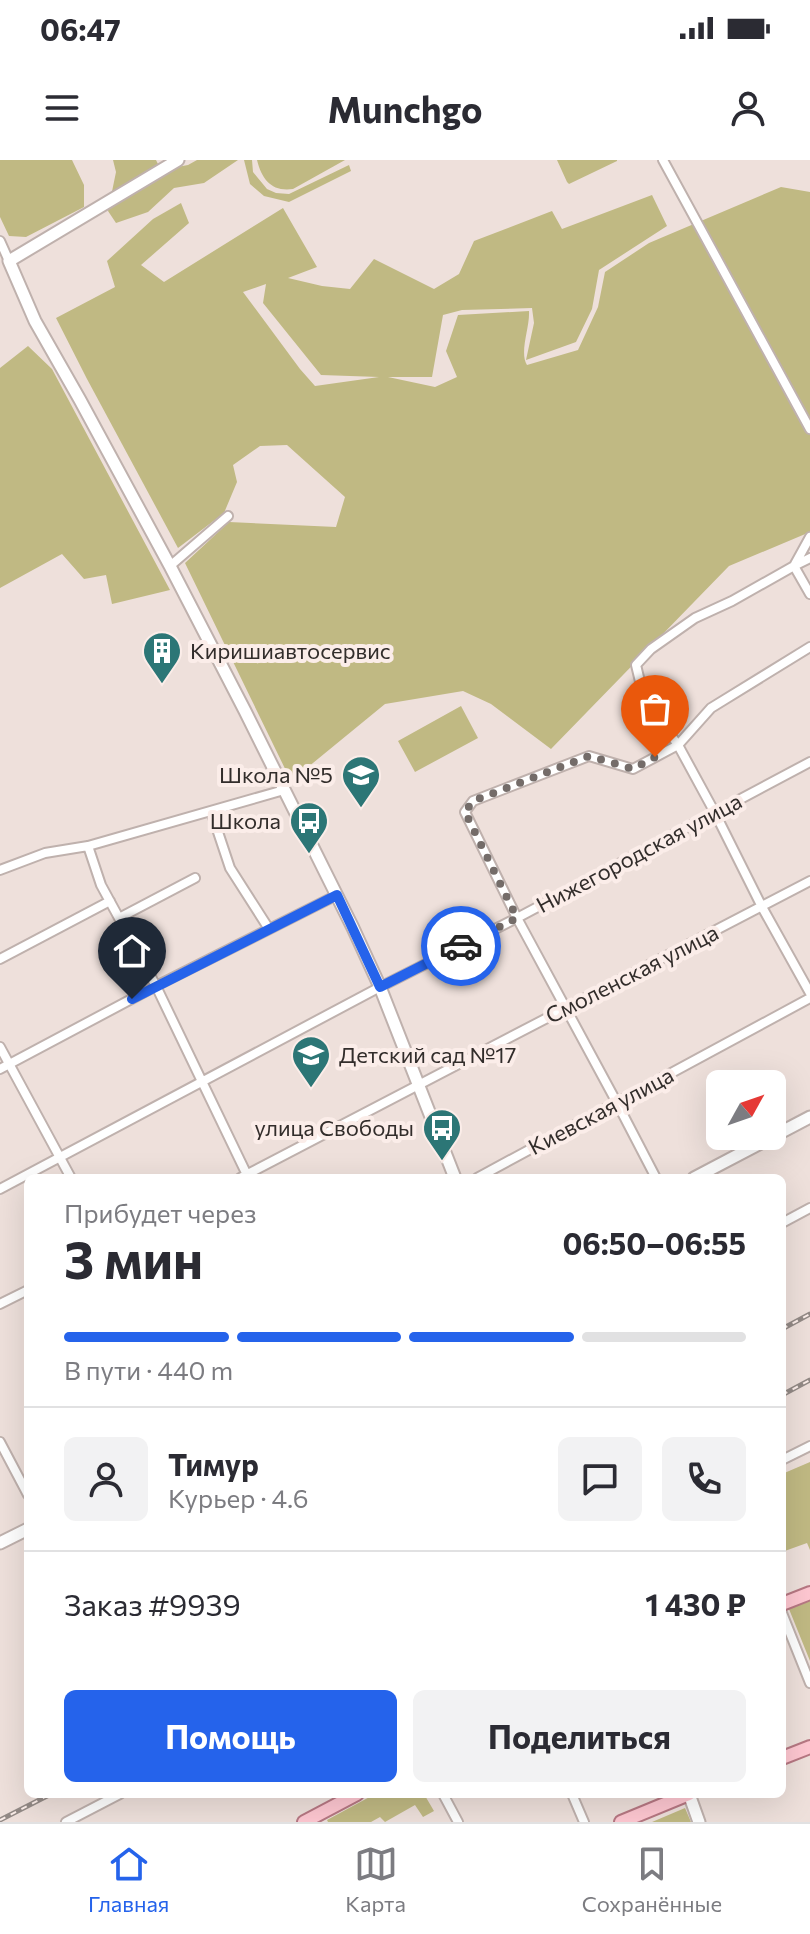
<!DOCTYPE html>
<html lang="ru">
<head>
<meta charset="utf-8">
<style>
  :root { --surface:#fff; --page:#f2f2f3; --text:#2b2b33; --muted:#7c7c81; --line:#e1e1e2; --accent:#2563eb }
  body { margin:0; font-family:Commissioner,sans-serif; background:var(--page); color:var(--text); height:100vh; display:flex; flex-direction:column; font-size:30px; white-space:nowrap }
  * { box-sizing:border-box; margin:0 }
  p { font-size:26px; color:var(--muted) }
  .icon { flex:none; width:44px; height:44px; fill:none; stroke:currentColor; stroke-width:2; stroke-linecap:round; stroke-linejoin:round }
  .map { position:relative; flex:1; overflow:hidden }
  .side { position:absolute; left:24px; top:1014px; width:762px; height:624px; display:flex; flex-direction:column; background:var(--surface); border-radius:12px; box-shadow:0 8px 32px #0002 }
  .side>* { flex:none }
  .needle { width:52px; rotate:50deg }
  .controls { position:absolute; left:706px; top:910px; display:grid; gap:16px }
  .controls a { display:grid; place-items:center; width:80px; height:80px; border-radius:12px; background:var(--surface); box-shadow:0 8px 32px #0002; font-size:40px }
  .pin { position:absolute; display:grid; place-items:center; width:68px; height:68px; color:#fff; margin:-82px -34px; border-radius:50% 50% 50% 0; rotate:-45deg; box-shadow:0 0 8px #0007 }
  .pin .icon { rotate:45deg }
  .courier { position:absolute; display:grid; place-items:center; width:80px; height:80px; margin:-40px; border:6px solid #2563eb; border-radius:50%; background:#fff; color:#222; box-shadow:0 2px 10px #0007 }
  .headline em { font-style:normal; font-weight:700 }
  .headline div { display:flex; flex-direction:column-reverse }
  .headline { display:flex; align-items:center; justify-content:space-between; height:136px; padding:0 40px }
  h1 { font-size:52px; font-weight:700; line-height:60px }
  .bar { display:grid; grid-template-columns:repeat(4,1fr); gap:12px 8px; align-content:center; height:96px; padding:0 40px }
  .bar i { height:10px; border-radius:6px; background:var(--line) }
  .bar .active { background:var(--accent) }
  .bar p { grid-column:span 4 }
  .line { display:flex; align-items:center; gap:20px; padding:0 40px; border-top:2px solid var(--line) }
  .line div { flex:1 }
  .round { display:grid; place-items:center; flex:none; width:84px; height:84px; border-radius:12px; background:var(--page) }
  .cta { display:flex; gap:16px; margin-top:auto; padding:16px 40px }
  .cta a { flex:1; height:92px; border-radius:12px; background:var(--accent); color:#fff; font-size:32px; font-weight:700; line-height:92px; text-align:center }
  .cta a+a { background:var(--page); color:var(--text) }
  .status { display:flex; justify-content:space-between; align-items:center; height:56px; padding:0 40px; background:var(--surface); direction:ltr }
  .status svg { height:22px; fill:currentColor }
  header { display:flex; justify-content:space-between; align-items:center; height:104px; padding:0 40px; background:var(--surface); font-size:36px; font-weight:700 }
  .menu { display:flex; justify-content:space-around; align-items:center; height:112px; border-top:2px solid var(--line); background:var(--surface); font-size:22px; color:var(--muted) }
  .menu a { display:grid; justify-items:center; gap:4px }
  .menu .active { color:var(--accent) }
  .map>svg:first-child { display:block }
</style>
</head>
<body>
<div class="status"><b>06:47</b><svg viewBox="0 0 49 12"><path d="M0 12V9h3v3zM5 12V6h3v6zM10 12V3h3v9zM15 12V0h3v12zM26 1h20v11H26zM47 4h2v5h-2z"/></svg></div>
<header><svg class="icon" aria-label="menu" viewBox="0 0 24 24"><path d="M4 6h16M4 12h16M4 18h16"/></svg>Munchgo<svg class="icon" aria-label="person" viewBox="0 0 24 24"><circle cx="12" cy="8" r="4"/><path d="M4 21q1-7 8-7t8 7"/></svg></header>
<div class="map">
<svg width="810" height="1662" viewBox="0 0 810 1662">
  <rect width="100%" height="100%" fill="#eee0db"/>
  <path fill="#c0b983" fill-rule="evenodd" d="M0,0h72l12,25v22l-58,30 -17,-1 -9,-19z
    M113,0h43l5,10 27,-5 9,-5h41l-34,23 -30,5 -26,24 -32,11 -8,-12 8,-39z
    M244,0h8l1,12 14,17 9,4 13,1 60,-29 2,6 -62,31 -25,-6 -14,-12z
    M257,0h88l-52,29c-21,3 -31,-9 -36,-29z
    M557,0h60v1l-48,23 -2,-2z
    M781,27l29,5v340l-81,34 -178,183 -60,-45 -28,-13 -78,13 -94,77 -106,-218 44,-41 107,5 9,-30 -58,-52 -27,1 -27,19 4,17 -13,31 -46,35 -91,-169 -31,-61 59,-31 -8,-26 46,-42 28,-16 8,20 -48,42 23,17 119,-74 34,59 -29,11 34,8 28,3 24,-30 60,30 25,-15 15,-33 78,-30 10,18 90,-34 15,31 -68,44 -7,39 -16,33 -50,18 8,-37 -2,-15 -70,2 -19,5 -11,62h-44l47,10 22,-10 -11,-26 12,-36 71,-4c1,17 -10,41 -2,54l51,-15 20,-43 7,-35 44,-29zM266,124l-3,19 58,72 58,2 -64,9 -15,-17 -57,-77z
    M28,186l24,23 118,221 -58,14 -6,-29 -22,4 -22,-25 -62,34v-220z
    M461,546l17,32 -63,34 -17,-31z
    M810,1302v88l-3,-7 -25,9v-78z
    M810,1441v60l-21,-52z
    M375,1634h49l10,17 -11,6 -8,-12 -30,17 -5,-5 -9,5h-43l-1,-2z
    M685,1648l6,14h-39z"/>
  <g fill="none" stroke-linecap="round" stroke-linejoin="round">
    <g stroke="#bfb1ad" stroke-width="12">
      <path id="street" d="M663,0l147,269
        M0,81l9,20
        M810,377l-16,29 -62,35 -37,17 -44,31 -15,16 8,33 34,47 37,68 47,94 48,86
        M810,398l-16,8 16,28
        M170,406l58,-50
        M211,651l19,57 39,61
        M88,686l13,39 55,101 92,191
        M0,710l45,-17 43,-7 196,-56
        M119,758l76,-40
        M0,799l110,-58
        M0,887l71,131
        M0,909l156,-83 181,-91
        M240,1018l570,-297
        M477,1018l333,-180
        M656,1018l-39,-75 -100,-185 -52,-106 8,-11 116,-45 44,13 45,-24 33,-37 99,-61
        M0,1029l380,-202 137,-69 293,-156
        M782,1063l28,-15
        M0,1144l28,-14
        M0,1282l28,53
        M782,1300l28,-14
        M782,1453l28,70
        M443,1634l15,28
        M572,1634l12,28
        M66,1662l54,-28"/>
    </g>
    <g stroke="#bfb1ad" stroke-width="15">
      <path id="secondary" d="M178,0l-169,101 26,60 45,79 90,166 75,145 108,217 27,59 75,191
        M694,1018l116,-61
        M0,1383l28,-14
        M689,1634l10,28"/>
    </g>
    <g stroke="#b77883" stroke-width="16">
      <path id="primary" d="M782,1444l28,-11
        M782,1598l28,-11
        M304,1662l53,-28
        M621,1662l68,-28"/>
    </g>
    <use href="#street" stroke="#fff" stroke-width="8"/>
    <use href="#secondary" stroke="#fff" stroke-width="11"/>
    <use href="#primary" stroke="#fec7d1" stroke-width="12"/>
    <g stroke="#938a86" stroke-width="5">
      <path id="rail" d="M782,1169l28,-15
        M782,1235l28,-15
        M0,1660l51,-26"/>
    </g>
    <use href="#rail" stroke="#fbede9" stroke-width="2" stroke-dasharray="6" stroke-linecap="butt"/>
  </g>
  <g fill="none" stroke-linecap="round" stroke-linejoin="round">
    <path stroke="#746c69" stroke-width="8" stroke-dasharray="0 14.4" d="M461,786l56,-28 -52,-106 8,-11 116,-45 44,13 22,-12"/>
    <path stroke="#2563eb" stroke-width="10" d="M132,839l205,-104 43,92 81,-41"/>
  </g>
  <defs>
    <g id="building-pin" transform="scale(2)"><path d="M0 17L-7.5 6A9.5 9.5 0 1 1 7.5 6Z" fill="#2c7676" stroke="#fbede9"/><path d="M-4-6H4V6H1V3H-1V6H-4ZM-2.5-4.3h1.7v1.8h-1.7ZM.8-4.3h1.7v1.8H.8ZM-2.5-1h1.7V.8h-1.7ZM.8-1h1.7V.8H.8Z" fill="#fff"/></g>
    <g id="school-pin" transform="scale(2)"><path d="M0 17L-7.5 6A9.5 9.5 0 1 1 7.5 6Z" fill="#2c7676" stroke="#fbede9"/><path d="M0-5L7-2L0 1L-7-2ZM-4 1L0 2.5L4 1V4Q0 6-4 4Z" fill="#fff"/></g>
    <g id="bus-pin" transform="scale(2)"><path d="M0 17L-7.5 6A9.5 9.5 0 1 1 7.5 6Z" fill="#2c7676" stroke="#fbede9"/><path d="M-5-6H5V4H4V6H2V4H-2V6H-4V4H-5ZM-3.5-4V0h7V-4ZM-3.5 1.2v1.5H-2V1.2ZM2 1.2v1.5H3.5V1.2Z" fill="#fff"/></g>
  </defs>
  <g fill-rule="evenodd">
    <use href="#building-pin" x="162" y="491"/>
    <use href="#school-pin" x="361" y="615"/>
    <use href="#bus-pin" x="309" y="661"/>
    <use href="#school-pin" x="311" y="895"/>
    <use href="#bus-pin" x="442" y="968"/>
  </g>
  <g text-anchor="middle" stroke-width="8" stroke-linejoin="round" paint-order="stroke">
    <g font-size="22" fill="#322d2b" stroke="#fbede9" text-anchor="end">
      <text x="190" y="499" text-anchor="start">Киришиавтосервис</text>
      <text x="333" y="623">Школа №5</text>
      <text x="281" y="669">Школа</text>
      <text x="339" y="903" text-anchor="start">Детский сад №17</text>
      <text x="414" y="976">улица Свободы</text>
    </g>
    <g font-size="22" fill="#322d2b" stroke="#fbede9">
      <text transform="translate(639 693) rotate(-28)" y="8">Нижегородская улица</text>
      <text transform="translate(632 814) rotate(-27)" y="8">Смоленская улица</text>
      <text transform="translate(601 951) rotate(-28)" y="8">Киевская улица</text>
    </g>
  </g>
</svg>
<div class="controls">
<a><svg class="needle" viewBox="-14 -14 28 28"><path d="M0-13l5 13h-10z" fill="#e53935"/><path d="M0 13l5-13h-10z" fill="#7c7c81"/></svg></a>
</div>
<div class="pin" style="left:655px;top:597px;background:#ea580c"><svg class="icon" aria-label="bag" viewBox="0 0 24 24"><path d="M5 8h14l-1 12H6zM9 8a3 3 0 0 1 6 0"/></svg></div>
<div class="pin" style="left:132px;top:839px;background:#1f2937"><svg class="icon" aria-label="home" viewBox="0 0 24 24"><path d="M3 11l9-7 9 7M6 9v11h12V9"/></svg></div>
<div class="courier" style="left:461px;top:786px"><svg class="icon" aria-label="car" viewBox="0 0 24 24"><path d="M5 17H2v-5l4-1 3-4h7l3 4 3 1v5h-3M9 17h6M6 11h13"/><circle cx="7" cy="17" r="2"/><circle cx="17" cy="17" r="2"/></svg></div>
<section class="side">
<div class="headline"><div><h1>3 мин</h1><p>Прибудет через</p></div><em>06:50–06:55</em></div>
<div class="bar"><i class="active"></i><i class="active"></i><i class="active"></i><i></i><p>В пути · 440 m</p></div>
<div class="line" style="height:144px"><a class="round"><svg class="icon" aria-label="person" viewBox="0 0 24 24"><circle cx="12" cy="8" r="4"/><path d="M4 21q1-7 8-7t8 7"/></svg></a><div><b>Тимур</b><p>Курьер · 4.6</p></div><a class="round"><svg class="icon" aria-label="chat" viewBox="0 0 24 24"><path d="M4 5h16v11H9l-5 4z"/></svg></a><a class="round"><svg class="icon" aria-label="phone" viewBox="0 0 24 24"><path d="M5 4h4l2 5-3 2q2 4 5 5l2-3 5 2v4C11 20 4 13 5 4z"/></svg></a></div>
<div class="line" style="height:104px"><div>Заказ #9939</div><b>1 430 ₽</b></div>
<div class="cta"><a>Помощь</a><a>Поделиться</a></div>
</section>
</div>
<nav class="menu">
<a class="active"><svg class="icon" aria-label="home" viewBox="0 0 24 24"><path d="M3 11l9-7 9 7M6 9v11h12V9"/></svg>Главная</a>
<a><svg class="icon" aria-label="map" viewBox="0 0 24 24"><path d="M3 6l6-2 6 2 6-2v14l-6 2-6-2-6 2zM9 4v14M15 6v14"/></svg>Карта</a>
<a><svg class="icon" aria-label="saved" viewBox="0 0 24 24"><path d="M7 4h10v16l-5-4-5 4z"/></svg>Сохранённые</a>
</nav>
</body>
</html>
